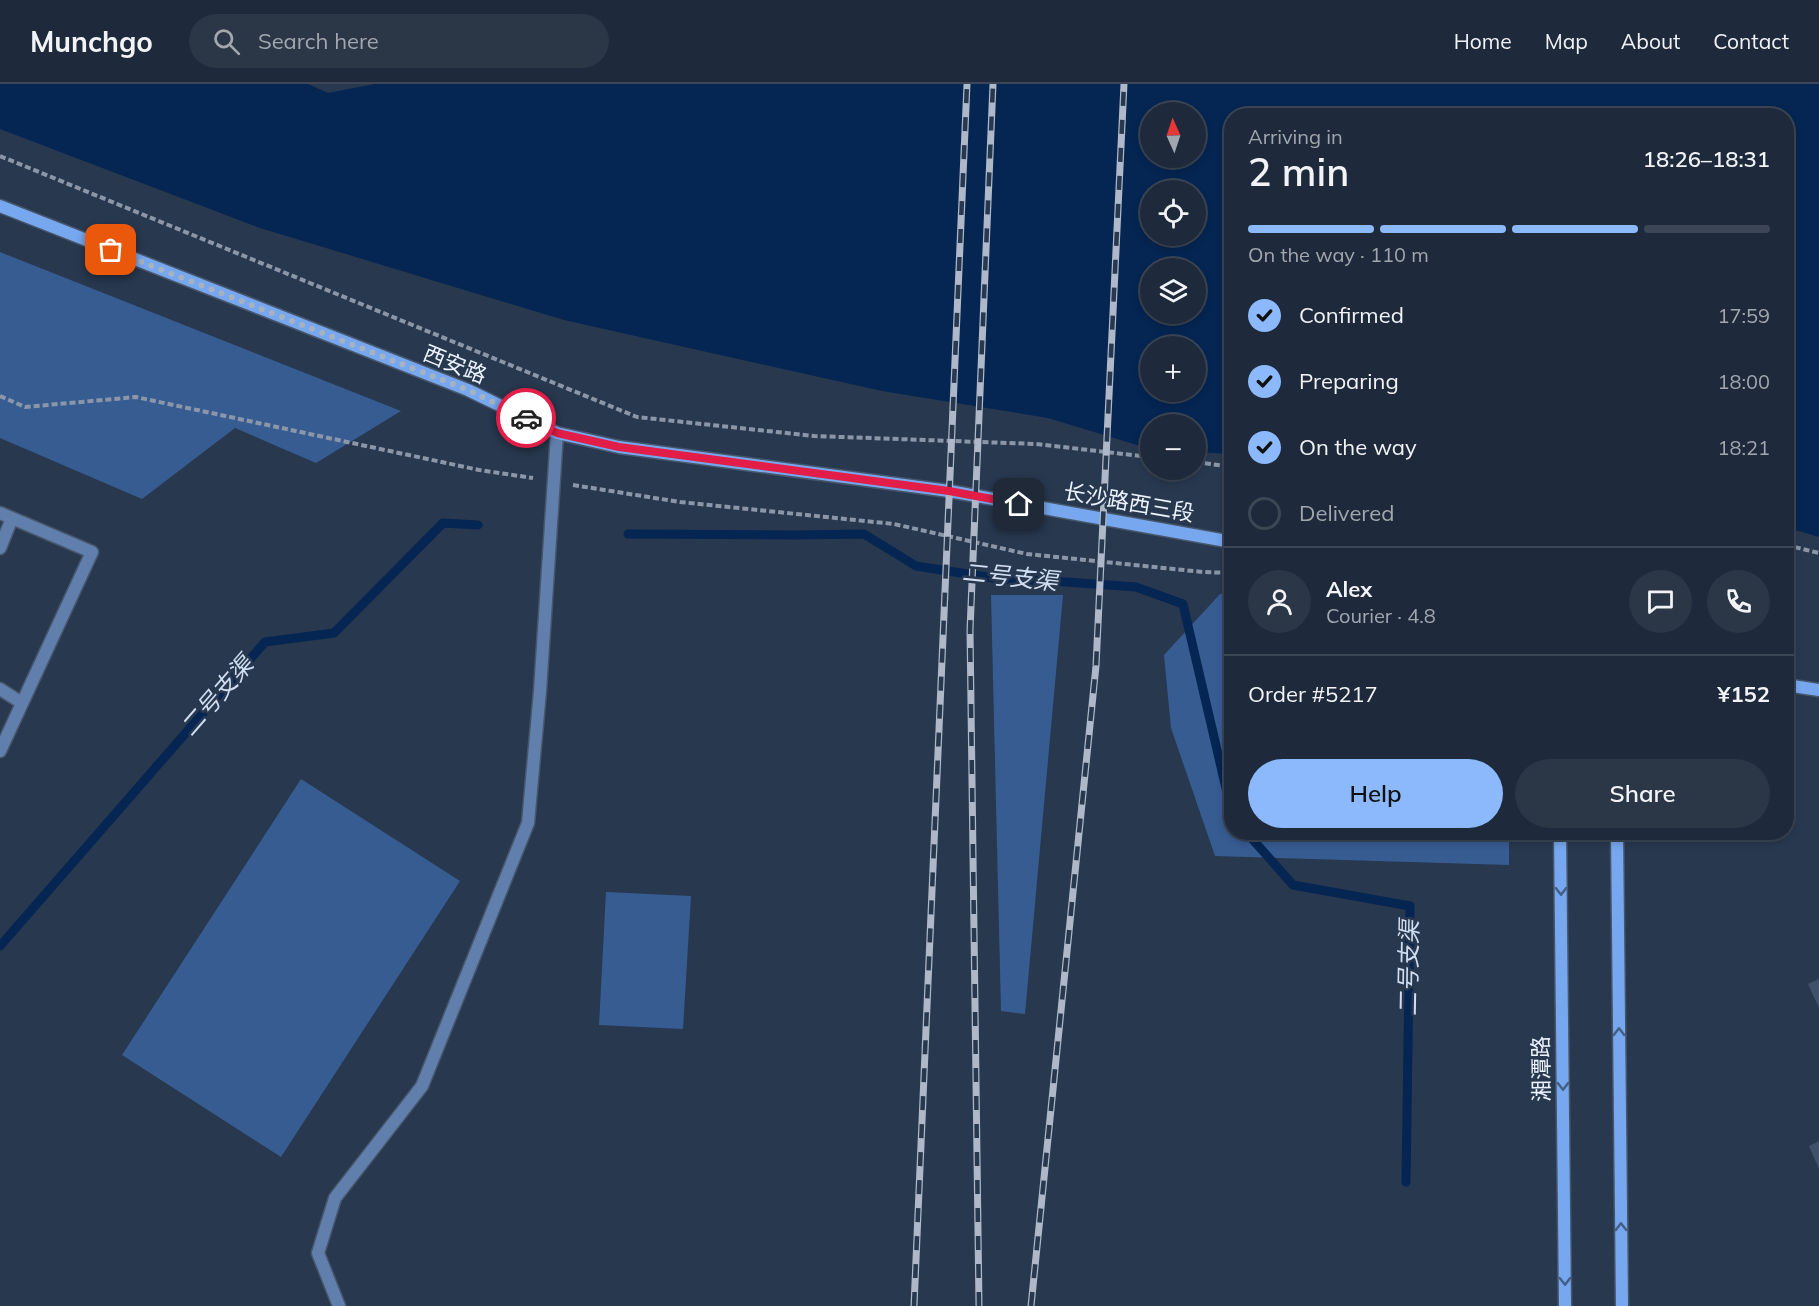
<!DOCTYPE html>
<html lang="en">
<head>
<meta charset="utf-8">
<style>
  :root { --surface:#1e2a3b; --page:#2b3646; --text:#f1f3f6; --muted:#a1a7af; --line:#3c4655; --accent:#8cb9fc }
  body { margin:0; font-family:Mulish,"Noto Sans SC",sans-serif; background:var(--page); color:var(--text); height:100vh; display:flex; flex-direction:column; font-size:22px; white-space:nowrap }
  * { box-sizing:border-box; margin:0 }
  p { font-size:20px; color:var(--muted) }
  .icon { flex:none; width:33px; height:33px; fill:none; stroke:currentColor; stroke-width:2; stroke-linecap:round; stroke-linejoin:round }
  .map { position:relative; flex:1; overflow:hidden }
  .sheet { position:absolute; left:1224px; top:24px; width:570px; height:732px; display:flex; flex-direction:column; background:var(--surface); border-radius:24px; box-shadow:0 3px 9px #0003,0 0 0 2px var(--line) }
  .sheet>* { flex:none }
  .needle { width:39px; rotate:357deg }
  .tools { position:absolute; left:1140px; top:18px; display:grid; gap:12px }
  .tools a { display:grid; place-items:center; width:66px; height:66px; border-radius:50%; background:var(--surface); box-shadow:0 3px 9px #0003,0 0 0 2px var(--line); font-size:30px }
  .pin { position:absolute; display:grid; place-items:center; width:51px; height:51px; color:#fff; margin:-26px; border-radius:12px; box-shadow:0 3px 9px #0006 }
  .courier { position:absolute; display:grid; place-items:center; width:60px; height:60px; margin:-30px; border:4px solid #e11d48; border-radius:50%; background:#fff; color:#222; box-shadow:0 2px 8px #0007 }
  .summary em { font-style:normal; font-weight:600 }
  .summary div { display:flex; flex-direction:column-reverse }
  .summary { display:flex; align-items:center; justify-content:space-between; height:102px; padding:0 24px }
  h1 { font-size:39px; font-weight:600; line-height:45px }
  .bar { display:grid; grid-template-columns:repeat(4,1fr); gap:9px 6px; align-content:center; height:72px; padding:0 24px }
  .bar i { height:8px; border-radius:4px; background:var(--line) }
  .bar .active { background:var(--accent) }
  .bar p { grid-column:span 4 }
  .line { display:flex; align-items:center; gap:15px; padding:0 24px; border-top:2px solid var(--line) }
  .line div { flex:1 }
  .round { display:grid; place-items:center; flex:none; width:63px; height:63px; border-radius:32px; background:var(--page) }
  ol { padding:0 24px; list-style:none }
  li { display:flex; align-items:center; gap:18px; height:66px }
  li p { margin-inline-start:auto }
  li .icon { padding:6px; border-radius:50%; background:var(--accent); color:#111; stroke-width:4 }
  li:last-child { color:var(--muted) }
  li i { width:33px; height:33px; border:3px solid var(--line); border-radius:50% }
  .cta { display:flex; gap:12px; margin-top:auto; padding:12px 24px }
  .cta a { flex:1; height:69px; border-radius:36px; background:var(--accent); color:#111; font-size:24px; font-weight:600; line-height:69px; text-align:center }
  .cta a+a { background:var(--page); color:var(--text) }
  header { display:flex; align-items:center; gap:36px; box-sizing:border-box; height:84px; padding:0 30px; background:var(--surface); border-bottom:2px solid var(--line) }
  header strong { font-size:28px }
  nav { display:flex; gap:33px; margin-inline-start:auto; font-size:21px }
  .search { width:420px; height:54px; background:var(--page); display:flex; align-items:center; gap:15px; box-sizing:border-box; padding:0 21px; border-radius:33px; color:var(--muted); font-size:22px }
  .map>svg:first-child { display:block }
</style>
</head>
<body>
<header>
<strong>Munchgo</strong>
<div class="search"><svg class="icon" aria-label="search" viewBox="0 0 24 24"><circle cx="10" cy="10" r="6"/><path d="M15 15l6 6"/></svg>Search here</div>
<nav><a>Home</a><a>Map</a><a>About</a><a>Contact</a></nav>
</header>
<div class="map">
<svg width="1819" height="1222" viewBox="0 0 1819 1222">
  <rect width="100%" height="100%" fill="#28384f"/>
  <path fill="#375c92" d="M0,168l401,159 -85,52 -81,-35 -93,71 -142,-61z
    M1231,508l1,240 277,1v32l-294,-9 -44,-128 -7,-73 56,-61z
    M991,511h72l-38,419 -24,-3z
    M301,695l159,102 -179,276 -159,-102z
    M606,808l85,4 -8,133 -84,-4z"/>
  <path fill="#052552" fill-rule="evenodd" d="M0,0h308l20,9 47,-9h1444v453l-20,-6 -12,-2 -1,-413h-554l-1,338 -35,-2v-28h-46v25l-102,-31 -166,-27 -318,-71 -304,-92 -260,-99zM1196,28v46h-46v-46zM1196,106v46h-46v-46zM1196,184v46h-46v-46zM1196,262v46h-46v-46z"/>
  <g fill="none" stroke-linecap="round" stroke-linejoin="round">
    <path stroke="#052552" stroke-width="9" d="M628,450l168,1 68,-1 52,32 84,13 52,2 84,6 47,17 49,210
      M1246,748l47,53 117,21 -4,276
      M0,862l265,-304 69,-9 109,-110 35,2"/>
  </g>
  <path fill="#415169" d="M1819,895v29l-11,-24z
    M1819,1057v28l-10,-23z"/>
  <g fill="none" stroke-linecap="round" stroke-linejoin="round">
    <g stroke="#47566b" stroke-width="15">
      <path id="lane" d="M0,429l92,39 -92,199
        M0,464l12,-30
        M0,605l22,14
        M339,1222l-21,-53 17,-55 87,-112 106,-263 12,-132 17,-258"/>
    </g>
    <g stroke="#47566b" stroke-width="15">
      <path id="secondary" d="M0,122l468,184 89,43 62,14 330,44 283,51
        M1786,601l33,5
        M1560,748l5,474
        M1617,748l5,474"/>
    </g>
    <path stroke="#8b97a8" stroke-width="4" stroke-dasharray="6 3" stroke-linecap="butt" d="M0,72l637,261 177,19 222,8 114,13
      M0,312l25,11 111,-10 343,73 54,8
      M1196,378l36,5
      M573,401l107,17 214,22 133,30 176,18 29,1
      M1786,461l33,8"/>
    <use href="#lane" stroke="#617fac" stroke-width="12"/>
    <use href="#secondary" stroke="#76a7ef" stroke-width="12"/>
    <g stroke="#aeb8c8" stroke-width="7">
      <path id="rail" d="M914,1222l53,-1222
        M979,1222l-9,-676 23,-546
        M1031,1222l65,-640 28,-582"/>
    </g>
    <use href="#rail" stroke="#28384f" stroke-width="4.5" stroke-dasharray="14" stroke-linecap="butt"/>
  </g>
  <defs><path id="oneway-chevron" d="M-2-3.5L2.5 0L-2 3.5" fill="none" stroke-width="1.6" stroke-linecap="round" stroke-linejoin="round" transform="scale(1.5)"/></defs>
  <g stroke="#435f87">
    <use href="#oneway-chevron" transform="translate(1561 807) rotate(89)"/>
    <use href="#oneway-chevron" transform="translate(1619 948) rotate(-91)"/>
    <use href="#oneway-chevron" transform="translate(1563 1002) rotate(89)"/>
    <use href="#oneway-chevron" transform="translate(1621 1143) rotate(-91)"/>
    <use href="#oneway-chevron" transform="translate(1565 1197) rotate(89)"/>
  </g>
  <g fill="none" stroke-linecap="round" stroke-linejoin="round">
    <path stroke="#a7b2c1" stroke-width="6" stroke-dasharray="0 10.8" d="M111,166l357,140 58,28"/>
    <path stroke="#e11d48" stroke-width="8" d="M526,334l31,15 62,14 330,44 70,13"/>
  </g>
  <g text-anchor="middle" stroke-width="5" stroke-linejoin="round" paint-order="stroke">
    <g font-size="22" fill="#ebf3ff" stroke="#28384f">
      <text transform="translate(455 280) rotate(22)" y="8">西安路</text>
      <text transform="translate(1129 418) rotate(10)" y="8">长沙路西三段</text>
      <text transform="translate(1541 985) rotate(-91)" y="8">湘潭路</text>
    </g>
    <g font-size="24" font-style="italic" fill="#d1ddf0" stroke="#28384f">
      <text transform="translate(1010 493) rotate(6)" y="8">二号支渠</text>
      <text transform="translate(217 612) rotate(-49)" y="8">二号支渠</text>
      <text transform="translate(1409 884) rotate(-89)" y="8">二号支渠</text>
    </g>
  </g>
</svg>
<div class="tools">
<a><svg class="needle" viewBox="-14 -14 28 28"><path d="M0-13l5 13h-10z" fill="#e53935"/><path d="M0 13l5-13h-10z" fill="#a1a7af"/></svg></a>
<a><svg class="icon" aria-label="locate" viewBox="0 0 24 24"><circle cx="12" cy="12" r="6"/><path d="M12 2v4M12 18v4M2 12h4M18 12h4"/></svg></a>
<a><svg class="icon" aria-label="layers" viewBox="0 0 24 24"><path d="M12 4l9 5-9 5-9-5zM3 14l9 5 9-5"/></svg></a>
<a>+</a>
<a>−</a>
</div>
<div class="pin" style="left:111px;top:166px;background:#ea580c"><svg class="icon" aria-label="bag" viewBox="0 0 24 24"><path d="M5 8h14l-1 12H6zM9 8a3 3 0 0 1 6 0"/></svg></div>
<div class="pin" style="left:1019px;top:420px;background:#1f2937"><svg class="icon" aria-label="home" viewBox="0 0 24 24"><path d="M3 11l9-7 9 7M6 9v11h12V9"/></svg></div>
<div class="courier" style="left:526px;top:334px"><svg class="icon" aria-label="car" viewBox="0 0 24 24"><path d="M5 17H2v-5l4-1 3-4h7l3 4 3 1v5h-3M9 17h6M6 11h13"/><circle cx="7" cy="17" r="2"/><circle cx="17" cy="17" r="2"/></svg></div>
<section class="sheet">
<div class="summary"><div><h1>2 min</h1><p>Arriving in</p></div><em>18:26–18:31</em></div>
<div class="bar"><i class="active"></i><i class="active"></i><i class="active"></i><i></i><p>On the way · 110 m</p></div>
<ol>
<li><svg class="icon" aria-label="check" viewBox="0 0 24 24"><path d="M5 12l5 5 9-10"/></svg>Confirmed<p>17:59</p></li>
<li><svg class="icon" aria-label="check" viewBox="0 0 24 24"><path d="M5 12l5 5 9-10"/></svg>Preparing<p>18:00</p></li>
<li><svg class="icon" aria-label="check" viewBox="0 0 24 24"><path d="M5 12l5 5 9-10"/></svg>On the way<p>18:21</p></li>
<li><i></i>Delivered</li>
</ol>
<div class="line" style="height:108px"><a class="round"><svg class="icon" aria-label="person" viewBox="0 0 24 24"><circle cx="12" cy="8" r="4"/><path d="M4 21q1-7 8-7t8 7"/></svg></a><div><b>Alex</b><p>Courier · 4.8</p></div><a class="round"><svg class="icon" aria-label="chat" viewBox="0 0 24 24"><path d="M4 5h16v11H9l-5 4z"/></svg></a><a class="round"><svg class="icon" aria-label="phone" viewBox="0 0 24 24"><path d="M5 4h4l2 5-3 2q2 4 5 5l2-3 5 2v4C11 20 4 13 5 4z"/></svg></a></div>
<div class="line" style="height:78px"><div>Order #5217</div><b>¥152</b></div>
<div class="cta"><a>Help</a><a>Share</a></div>
</section>
</div>
</body>
</html>
